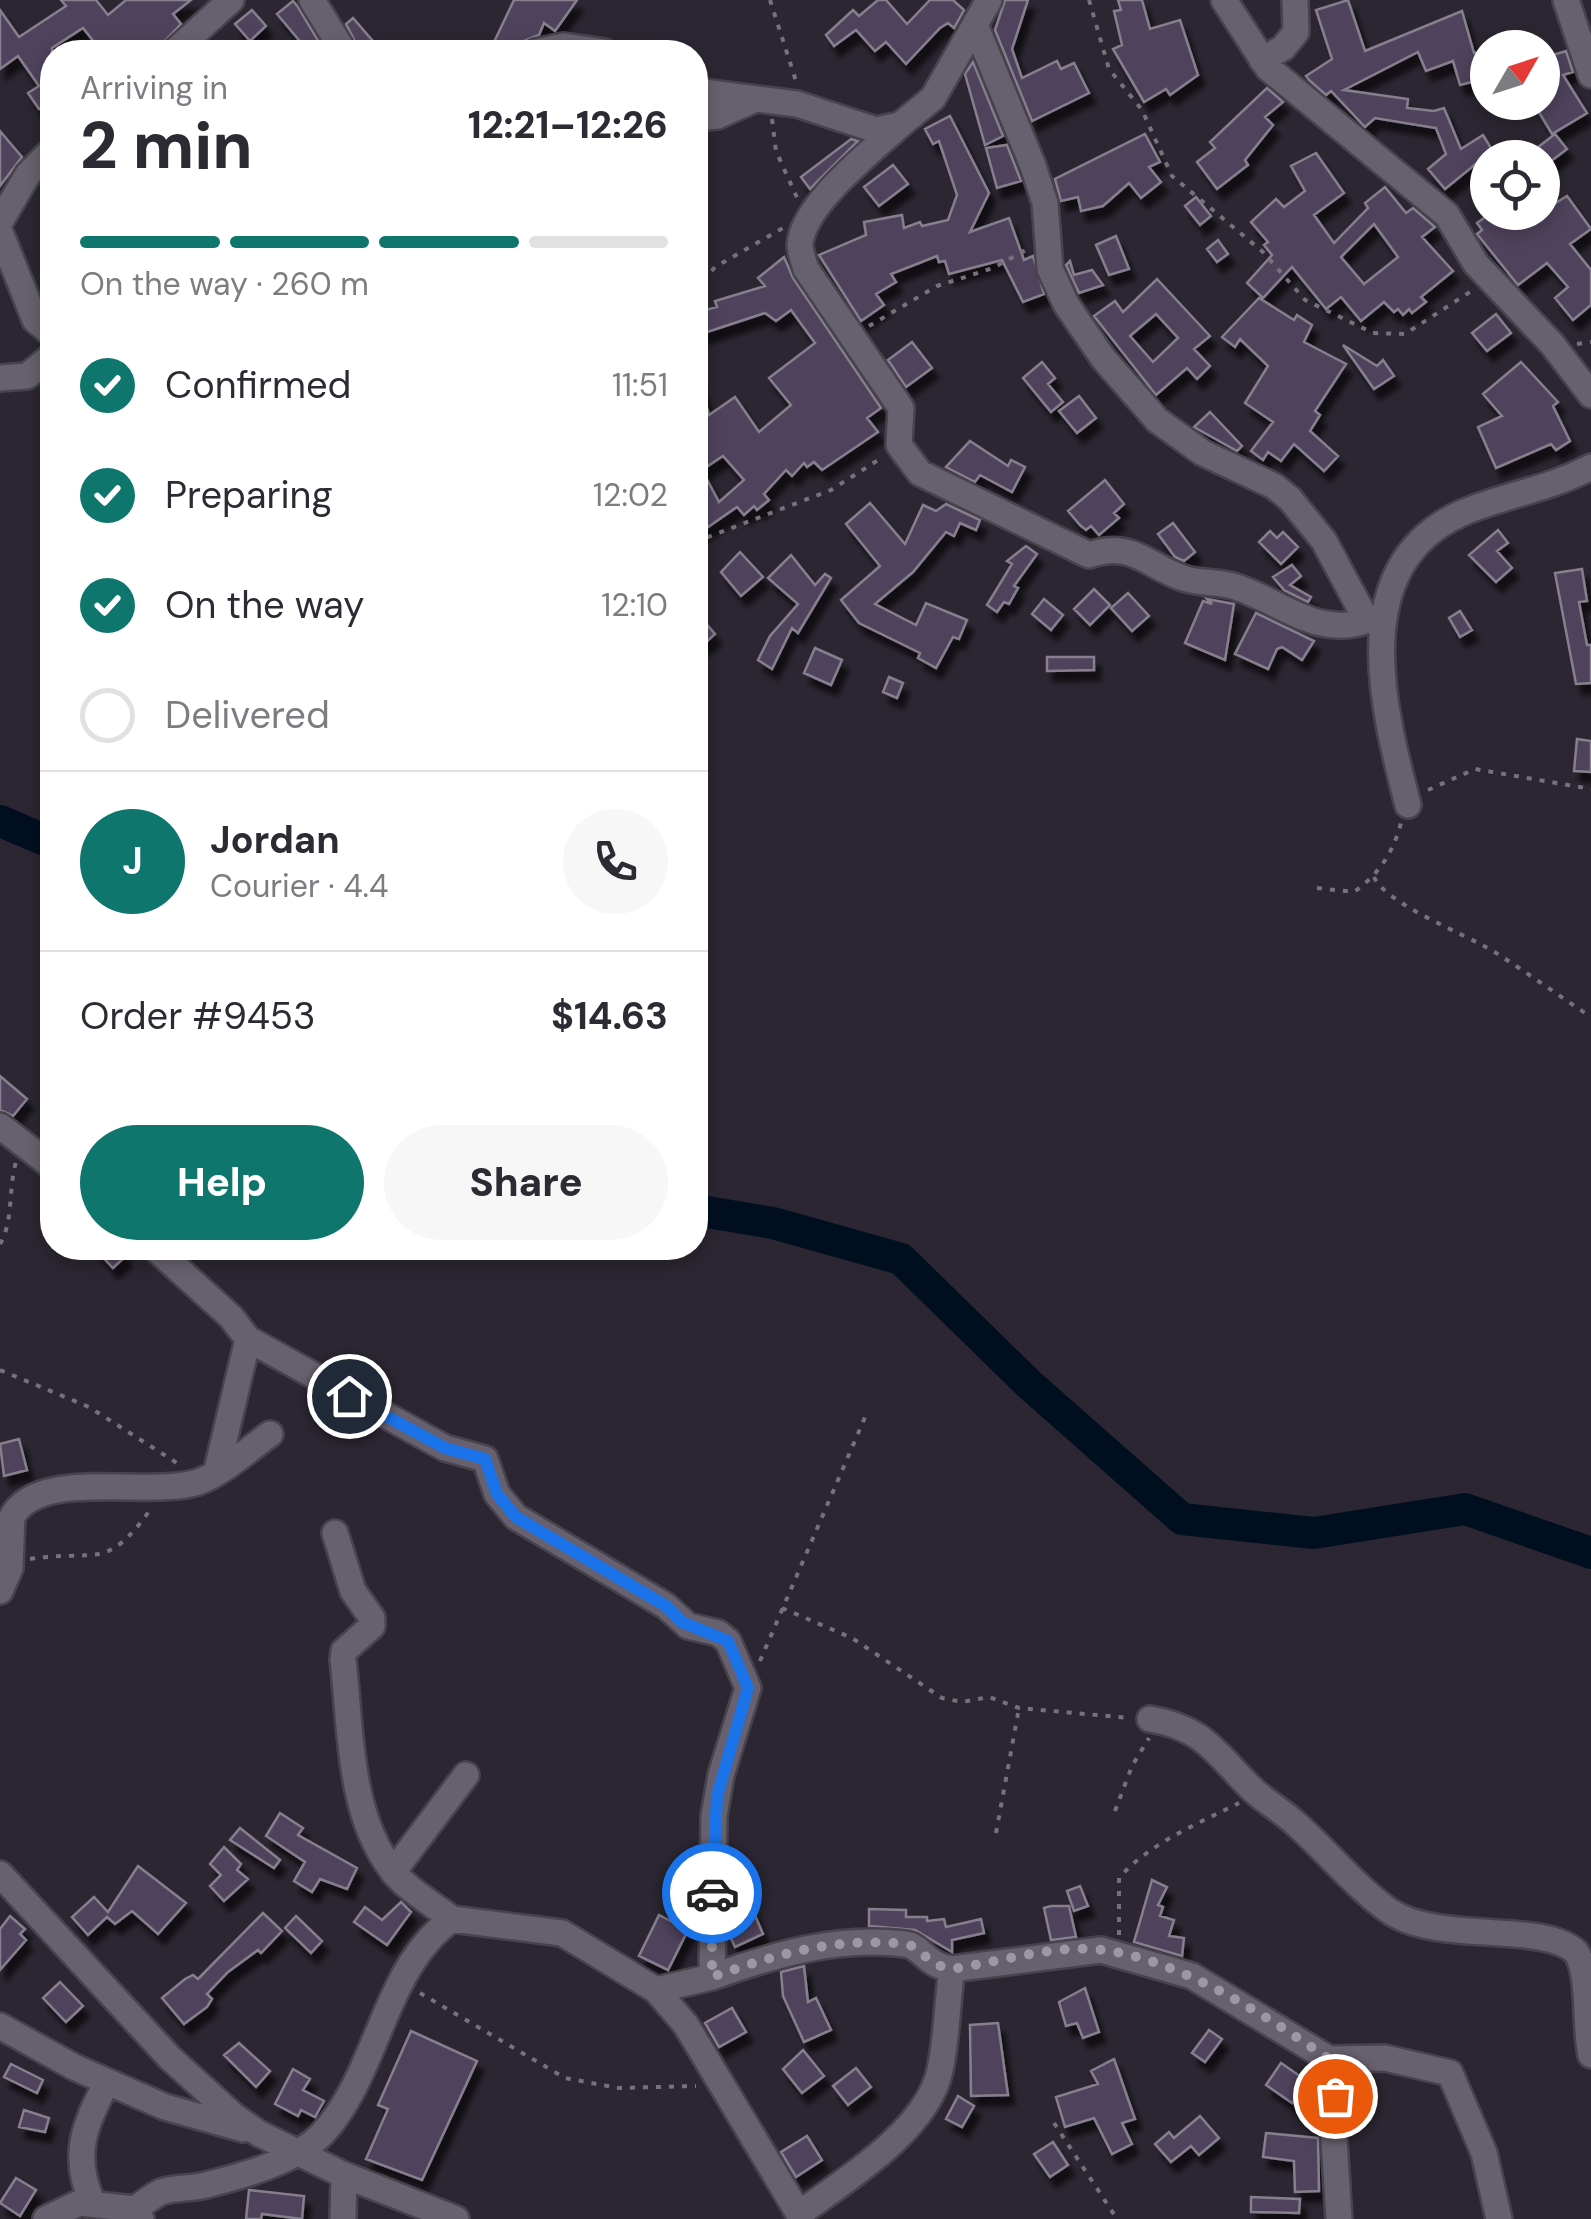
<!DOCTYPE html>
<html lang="en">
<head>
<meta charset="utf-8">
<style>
  :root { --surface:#fff; --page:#f7f7f7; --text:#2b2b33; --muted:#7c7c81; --line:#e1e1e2; --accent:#0f766e }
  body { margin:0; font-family:"DM Sans",sans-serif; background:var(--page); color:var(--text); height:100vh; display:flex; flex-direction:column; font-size:38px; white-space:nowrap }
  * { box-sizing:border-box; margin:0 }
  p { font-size:32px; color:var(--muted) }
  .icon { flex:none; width:55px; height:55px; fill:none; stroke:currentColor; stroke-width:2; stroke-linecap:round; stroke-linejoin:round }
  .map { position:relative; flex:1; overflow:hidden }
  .sheet { position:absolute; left:40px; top:40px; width:668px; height:1220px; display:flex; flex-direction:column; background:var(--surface); border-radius:40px; box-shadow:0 5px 15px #0003 }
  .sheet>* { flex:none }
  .needle { width:65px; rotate:51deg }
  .fabs { position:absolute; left:1470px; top:30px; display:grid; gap:20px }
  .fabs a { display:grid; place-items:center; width:90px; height:90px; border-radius:50%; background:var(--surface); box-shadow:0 5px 15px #0003; font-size:50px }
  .pin { position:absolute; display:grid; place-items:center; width:85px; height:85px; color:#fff; margin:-42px; border:5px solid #fff; border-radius:50%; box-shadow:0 2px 10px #0007 }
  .courier { position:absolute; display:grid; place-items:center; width:100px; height:100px; margin:-50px; border:8px solid #1a73e8; border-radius:50%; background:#fff; color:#222; box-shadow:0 2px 12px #0007 }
  .headline em { font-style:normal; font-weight:800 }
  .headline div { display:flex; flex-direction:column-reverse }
  .headline { display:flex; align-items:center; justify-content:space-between; height:170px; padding:0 40px }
  h1 { font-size:65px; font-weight:800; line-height:75px }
  .bar { display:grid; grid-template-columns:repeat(4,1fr); gap:15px 10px; align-content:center; height:120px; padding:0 40px }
  .bar i { height:12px; border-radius:8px; background:var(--line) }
  .bar .current { background:var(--accent) }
  .bar p { grid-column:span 4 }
  .line { display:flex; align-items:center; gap:25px; padding:0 40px; border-top:2px solid var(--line) }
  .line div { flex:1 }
  .round { display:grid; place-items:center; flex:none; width:105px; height:105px; border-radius:52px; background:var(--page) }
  ol { padding:0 40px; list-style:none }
  li { display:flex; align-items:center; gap:30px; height:110px }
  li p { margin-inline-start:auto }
  li .icon { padding:10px; border-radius:50%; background:var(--accent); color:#fff; stroke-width:4 }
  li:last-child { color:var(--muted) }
  li i { width:55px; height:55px; border:5px solid var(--line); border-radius:50% }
  .button { display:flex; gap:20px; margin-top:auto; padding:20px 40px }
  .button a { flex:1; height:115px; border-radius:60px; background:var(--accent); color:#fff; font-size:40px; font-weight:800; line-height:115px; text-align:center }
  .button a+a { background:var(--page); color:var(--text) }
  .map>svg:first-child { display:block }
</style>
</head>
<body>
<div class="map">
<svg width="1591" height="2219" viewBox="0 0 1591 2219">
  <defs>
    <filter id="shadow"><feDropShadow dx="6" dy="10" stdDeviation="2.5" flood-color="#0009"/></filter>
  </defs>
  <rect width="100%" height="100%" fill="#2b2631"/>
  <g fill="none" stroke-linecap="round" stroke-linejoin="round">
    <path stroke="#000f20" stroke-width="32" d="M0,821l52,22
      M695,1210l78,13 128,36 129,126 152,134 132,14 151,-24 126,44"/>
  </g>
  <path fill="#4f425c" stroke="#867f8d" stroke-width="2.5" fill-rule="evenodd" filter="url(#shadow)" d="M61,0h35l12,15 18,-15h65l-18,14 8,10 -27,28h-52l-19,-24 -31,20v58l-3,-4 -10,7 -11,-16 11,-7 -21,-30 -18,13v-59l19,27 47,-31z
    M514,0h63l-22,31 -11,-8 -5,12 -15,6 -4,11 -26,-10z
    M878,0h8l21,24 23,-24h23l11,10 -10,18 -6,-5 -8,5 -34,36 -20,-22 -11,9 -19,-21 -22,16 -8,-11 27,-25 6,6z
    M1005,0h23l-16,49 10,29 35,-17 4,8 13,-6 15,30 -57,28 -37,-91z
    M1118,0h24l8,29 30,-9 18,55 -28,20 -4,-6 -22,13 -31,-53 9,-4 -8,-34 7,-1z
    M1348,0l17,51 97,-40 12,42 14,-3v28l-28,7 -7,-24 -27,10 -8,-19 -74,38 64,9 -1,9 27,3 10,-3 17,41 22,-14 14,23h-14l-38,31 -17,-20 18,-15 -10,-26 -61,-10 -10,9 -34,-36 -5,4 -17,-15 -3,-4 26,-17 -16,-49z
    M293,1l5,6 27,45h-16l-32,-38z
    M252,10l14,16 -16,15 -15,-17z
    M353,18l19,22 -12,11 -14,-27z
    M1566,51l7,21 -10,3 24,38 -35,21 -18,-30 8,-2v-44z
    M973,62l30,74 -18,9 -20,-71z
    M1267,88l16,14 -18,15 8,8 -28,35 3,5 -31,24 -20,-27 18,-14 -5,-6z
    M950,116l39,77 -19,39 39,-14 15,42 9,-4 11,38 -21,8 -21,-42 -53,14 -4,-13 -6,1 -2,-6 -46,18 5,8 -20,12 8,11 -23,16 -42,-66 47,-20 -2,-13 38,-7 2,13 16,-6 2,4 26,-6 9,-25 -18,-54 -6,3 -8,-15z
    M0,131l22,26 -22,29z
    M1145,134l15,28 -11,5 12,15 -20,16 -12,-15 -26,23 -22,5 -3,-14 -17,4 -6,-22z
    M1555,134l12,15 -25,19v-10h-18z
    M851,139l7,2 -48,48 -9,-12z
    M1007,145l14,36 -24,7 -11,-40z
    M1316,153l28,40 -30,22 20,28 34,-35 -3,-5 20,-16 21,26 7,-5 22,19 -13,10 31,34 -32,26 5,5 -14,11 -3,-4 -6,6 -5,-6 -4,3 -10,-10 -23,19 -20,-24 -15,12 -34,-42 -29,31 -16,-15 25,-28 -8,-10 4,-3 -17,-20 25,-23 8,8 21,-16 -14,-25zM1374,224l24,33 -34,27 -23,-27z
    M893,165l15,19 -29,22 -15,-19z
    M1544,179l10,25 13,-8 24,33 -21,15 21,26v35l-18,15 -18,-22 13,-11 -21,-24 -29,22 -41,-51 5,-4 -5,-7 15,-11h50z
    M1196,197l15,19 -11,9 -15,-19z
    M1116,236l13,33 -20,6 -13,-30z
    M1218,240l10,14 -11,8 -10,-13z
    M784,257l9,21 88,130 -14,10 11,14 -56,38 -8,-8 -7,5 -3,-4 -12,13 -6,-6 -22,24 5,6 -12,10 -3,-4 -10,9 -7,-8 -39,27 -3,-11 7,-5 -7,-10v-127l4,-1 10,35 26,-18 24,35 32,-27 -22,-27 46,-35 -24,-33 -15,11 -11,-8 -70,23v-23l22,-6 -2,-6 50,-15 -7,-8zM723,456l21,24 -25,22 -17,-32z
    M1070,261l4,14 18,-5 11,15 -24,8 -13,-28z
    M1157,279l53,57 -16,13 16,17 -13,13 -10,-11 -31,27 -62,-79 21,-15 8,11zM1156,314l22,24 -25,24 -23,-26z
    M1259,298l35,22 3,-5 15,10 -8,17 42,22 -31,47 5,4 -10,16 28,25 -14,15 -30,-27 -13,17 -13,-9 -5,8 -12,-9 22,-29 -28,-19 23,-37 -28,-27 -5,8 -13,-10z
    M1496,314l15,19 -24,18 -15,-18z
    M912,342l20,26 -26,19 -18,-27z
    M1343,345l34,21 6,-6 11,16 -20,13z
    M1042,362l13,16 -7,6 15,18 -12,10 -28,-34z
    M1521,362l37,40 -5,4 17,35 -14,9 -5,-6 -55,24 -18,-41 24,-11 -19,-22z
    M1079,396l17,22 -19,15 -18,-22z
    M1210,412l32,34 -5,5 -43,-24z
    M970,441l38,25 3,-6 14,7 -13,25 -32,-17 -5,7 -29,-15z
    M1105,480l19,24 -10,9 5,5 -20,17 -8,-9 -5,4 -6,-5 -12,-14z
    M870,503l35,41 18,-39 13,6 10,-7 34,16 -4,10 -16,-7 -6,13 -8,-4 -33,40 -38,32 41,21 10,-22 41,17 -8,19 -6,-2 -17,31 -18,-10 2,-5 -61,-30 -18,-23 39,-34 -34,-42z
    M1173,523l22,29 -11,9 -9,-4 -17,-23z
    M1498,530l10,13 -11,8 15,17 -16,14 -27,-27z
    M1270,531l7,7 6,-6 15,15 -17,17 -22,-22z
    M1026,546l11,8 -23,32 4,2 -9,16 -5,-2 -7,10 -10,-7 25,-41 -5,-3z
    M740,552l23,25 -22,19 -20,-24z
    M791,555l24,30 10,-11 6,4 -33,55 -6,-5 -20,41 -14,-9 12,-24 28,-32 -30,-26z
    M1292,565l9,11 -11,9 21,12 -3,5 -24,-12 -11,-13z
    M1582,569l5,32 -8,1 8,43h4v38l-15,1 -21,-111z
    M1094,589l16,16 -20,20 -16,-16z
    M1128,593l21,23 -17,15 -21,-23z
    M1044,599l19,16 -12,15 -19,-16z
    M1207,599l27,5 -9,56 -40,-17 18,-42 9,3z
    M695,611l20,23 -12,11 -8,-8z
    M1460,611l12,19 -12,7 -11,-19z
    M1256,613l58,28 -12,19 -20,-13 -5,2 -9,20 -33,-15z
    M815,648l27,12 -11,25 -27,-12z
    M1047,657h47v13l-47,1z
    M889,677l14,6 -6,15 -14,-6z
    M1577,739l14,2v31l-17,-1z
    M0,1076l27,23 -14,17 -13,-6z
    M94,1248h25l7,8 -13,12z
    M19,1439l8,31 -23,6 -4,-32z
    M280,1813l23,15 -5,7 59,33 -10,21 -27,-10 -8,13 -18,-11 11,-19 -39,-26z
    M240,1828l40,32 -6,8 -44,-28z
    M224,1847l17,17 -4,6 11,9 -24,22 -14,-15 11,-11 -11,-11z
    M138,1866l48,37 -28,31 -26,-23 -17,13 -8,-7 -19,18 -16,-18 22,-20 14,15z
    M1152,1880l15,7 -9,18 5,2 -3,9 14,4 -5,16 15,2 -2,18 -48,-14z
    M1080,1886l8,20 -14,5 -7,-20z
    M401,1902l10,10 -24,33 -33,-23 11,-15 17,13z
    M751,1906l12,28 -28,13 -6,-13v-17z
    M1051,1906h18l7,31 -25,3 -7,-32z
    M869,1909l37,1v7h21v4l17,-2 2,8 35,-8 3,14 -32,7v12l-37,-22 -46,-4z
    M263,1913l19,18 -21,22 -3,-3 -30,22 -21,22 5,5 -5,8 -23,17 -22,-26 23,-19 8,-4 5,4z
    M659,1915l29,15 -20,40 -29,-14z
    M10,1916l15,13 -5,5 6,6 -26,30v-41z
    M296,1916l26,25 -11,12 -26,-25z
    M804,1966l4,36 8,-4 15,32 -27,12 -21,-46 -2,-24z
    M60,1982l23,24 -17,16 -23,-24z
    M1085,1988l14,44 -16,6 -6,-15 -11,3 -7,-24z
    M732,2008l14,24 -27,15 -14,-24z
    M998,2023l10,72 -37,1 -1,-71z
    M1209,2030l13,9 -17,23 -13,-9z
    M411,2031l66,30 -55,119 -56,-21 22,-50 -10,-4z
    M239,2043l31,28 -14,16 -32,-32z
    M803,2050l21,26 -22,17 -19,-24z
    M1114,2059l21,60 -13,4 10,21 -20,10 -18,-36 -29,9 -9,-30 42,-13 -7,-13z
    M1281,2063l26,18 -15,22 -26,-18z
    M11,2064l32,16 -6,13 -33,-16z
    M856,2068l15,19 -23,18 -15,-19z
    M293,2069l17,10 -7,11 21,11 -9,16 -14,-7 -3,6 -23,-12z
    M958,2096l16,10 -12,21 -16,-8z
    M24,2110l25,8 -4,14 -26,-5z
    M1200,2116l19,22 -20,17 -8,-9 -20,16 -16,-18 14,-12 5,6z
    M1266,2133l52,5 1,53 -24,1 -1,-31 -31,-4z
    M807,2136l15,24 -26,17 -15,-25z
    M1053,2142l15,23 -18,12 -16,-23z
    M16,2178l20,12 -16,26 -20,-13z
    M249,2190l55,6 -2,23 -40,-5 -1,5h-15z
    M1251,2197l49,2 -1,14 -48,-1z"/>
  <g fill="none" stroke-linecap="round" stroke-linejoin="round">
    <g stroke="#47434c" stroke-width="30">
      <path id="minor" d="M312,0l32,52
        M1224,0l44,68 179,147 29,49 76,80 39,51
        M1566,0l25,75
        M976,27l57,139 12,37 5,66 16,35 37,54 54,62 46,33 71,33 16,13 34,42 38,71 18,14
        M174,52l57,-52
        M536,52l28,-6 41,6
        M1262,60l21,-12 13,-16 -1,-32
        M695,91l102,13 79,26 24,-5 33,-27 56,-98
        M695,118l22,-2 34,-15
        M900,125c-28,26 -98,80 -100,120 0,7 4,17 6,24l95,139 -2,37 21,28 169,82c44,-15 58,11 94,23 17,6 36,3 53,9 46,15 82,52 132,33
        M0,222l28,-48 24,-24
        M0,232l35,88 17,14
        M0,378l27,-2 25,-20
        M1408,805c-25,-96 -63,-240 54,-292 42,-18 88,-24 129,-46
        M0,1126l52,40
        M155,1248l76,69 17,22 -31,131
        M248,1339l197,109 40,11 12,35 19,23 150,89 22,20 30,7 10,8 20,47 -27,87 -7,41 -2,161 -56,13
        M335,1533l18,58 19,27v8l-28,25 -1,9c8,68 5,153 49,210 14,19 41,34 60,49
        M0,1591l10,-23 2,-51c27,-50 137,-19 186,-35 25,-9 50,-32 72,-48
        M1150,1719c55,9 66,35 103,71 13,12 29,21 42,33 32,28 61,65 96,89 50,32 151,9 185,40 15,23 8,73 15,103
        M393,1872l73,-97
        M0,1874l170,184 64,58 24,17 86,42 112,44
        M712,1977c64,-23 125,-41 193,-33 17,2 20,21 47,25l149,-19 91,26 137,83 56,-1 65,15 34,80 15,66
        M0,2026l74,41 91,40 78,22
        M1329,2059l10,160
        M93,2204c-22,-48 -9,-78 14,-122
        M800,2213c46,-33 128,-84 140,-143 7,-32 7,-68 12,-101
        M46,2219l33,-16 56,6
        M141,2219l-6,-10c8,-5 17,-13 26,-17 13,-5 31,-3 45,-7 36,-9 92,-24 117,-52 56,-61 60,-165 129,-214l110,14 94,57 30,35 116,194
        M343,2219l1,-44"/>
    </g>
    <path stroke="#76727c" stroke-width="4" stroke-dasharray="5 8" stroke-linecap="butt" d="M770,0l26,81
      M1089,0l20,69 33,41 30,66 91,76 42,48 68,33 32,1 68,-44
      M772,119l4,32 22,49
      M695,291l20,-24 68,-39
      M869,326l68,-40 56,-18 33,-18
      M1577,344l14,-2
      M695,542l136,-52 52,-33
      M1428,790l47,-21 116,20
      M1374,877c12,27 91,57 119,74 33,21 65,44 98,66
      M1317,888l37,4c25,-18 39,-39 47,-69
      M0,1244c14,-24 8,-55 16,-82
      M0,1370l89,37 88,56
      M30,1559c66,-10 76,13 120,-49
      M782,1608l70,30 90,60 20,4 27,-5 30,11 111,10
      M760,1661l106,-246
      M1115,1811l17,-45 17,-28
      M996,1833l23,-125
      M1119,1935v-57c29,-34 80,-55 120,-75
      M420,1993l145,85 53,10 78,-2
      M1054,2123l63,96"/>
    <use href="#minor" stroke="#67606e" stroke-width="25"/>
  </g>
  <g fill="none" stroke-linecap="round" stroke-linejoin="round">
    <path stroke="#9c98a1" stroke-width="10" stroke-dasharray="0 18" d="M712,1893v84c65,-23 124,-40 193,-33 17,2 20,21 47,25 47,-7 104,-25 151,-19 78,10 162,65 226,109l6,37"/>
    <path stroke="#1a73e8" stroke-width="12" d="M349,1396l96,52 40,11 12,35 19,23 150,89 16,16 46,19 20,47 -31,108 -5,97"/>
  </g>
</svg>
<div class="fabs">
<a><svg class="needle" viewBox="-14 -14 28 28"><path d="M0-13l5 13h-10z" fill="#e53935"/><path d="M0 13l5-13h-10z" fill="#7c7c81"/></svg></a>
<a><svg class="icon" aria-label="locate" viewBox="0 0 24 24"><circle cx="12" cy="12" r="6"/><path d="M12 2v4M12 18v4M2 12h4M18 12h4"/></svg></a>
</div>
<div class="pin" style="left:1335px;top:2096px;background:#ea580c"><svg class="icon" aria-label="bag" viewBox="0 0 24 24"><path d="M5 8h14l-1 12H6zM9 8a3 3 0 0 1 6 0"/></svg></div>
<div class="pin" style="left:349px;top:1396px;background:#1f2937"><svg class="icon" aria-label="home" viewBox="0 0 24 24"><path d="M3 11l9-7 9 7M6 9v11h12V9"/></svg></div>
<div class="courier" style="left:712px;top:1893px"><svg class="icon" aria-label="car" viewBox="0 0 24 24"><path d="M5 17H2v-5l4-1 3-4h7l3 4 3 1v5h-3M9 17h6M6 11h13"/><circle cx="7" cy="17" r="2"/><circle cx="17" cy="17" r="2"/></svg></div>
<section class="sheet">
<div class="headline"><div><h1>2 min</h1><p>Arriving in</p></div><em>12:21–12:26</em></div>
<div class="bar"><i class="current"></i><i class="current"></i><i class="current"></i><i></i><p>On the way · 260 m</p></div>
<ol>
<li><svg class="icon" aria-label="check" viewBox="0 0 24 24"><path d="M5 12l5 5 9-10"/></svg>Confirmed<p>11:51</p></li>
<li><svg class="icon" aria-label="check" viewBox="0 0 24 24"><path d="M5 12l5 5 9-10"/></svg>Preparing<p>12:02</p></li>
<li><svg class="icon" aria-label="check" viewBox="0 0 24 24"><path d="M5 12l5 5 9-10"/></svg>On the way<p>12:10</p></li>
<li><i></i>Delivered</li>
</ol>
<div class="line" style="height:180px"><b class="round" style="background:var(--accent);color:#fff">J</b><div><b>Jordan</b><p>Courier · 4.4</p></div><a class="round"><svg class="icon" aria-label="phone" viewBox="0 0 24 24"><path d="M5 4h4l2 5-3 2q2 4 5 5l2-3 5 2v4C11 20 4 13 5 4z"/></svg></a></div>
<div class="line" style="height:130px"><div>Order #9453</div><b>$14.63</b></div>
<div class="button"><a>Help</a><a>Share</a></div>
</section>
</div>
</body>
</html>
